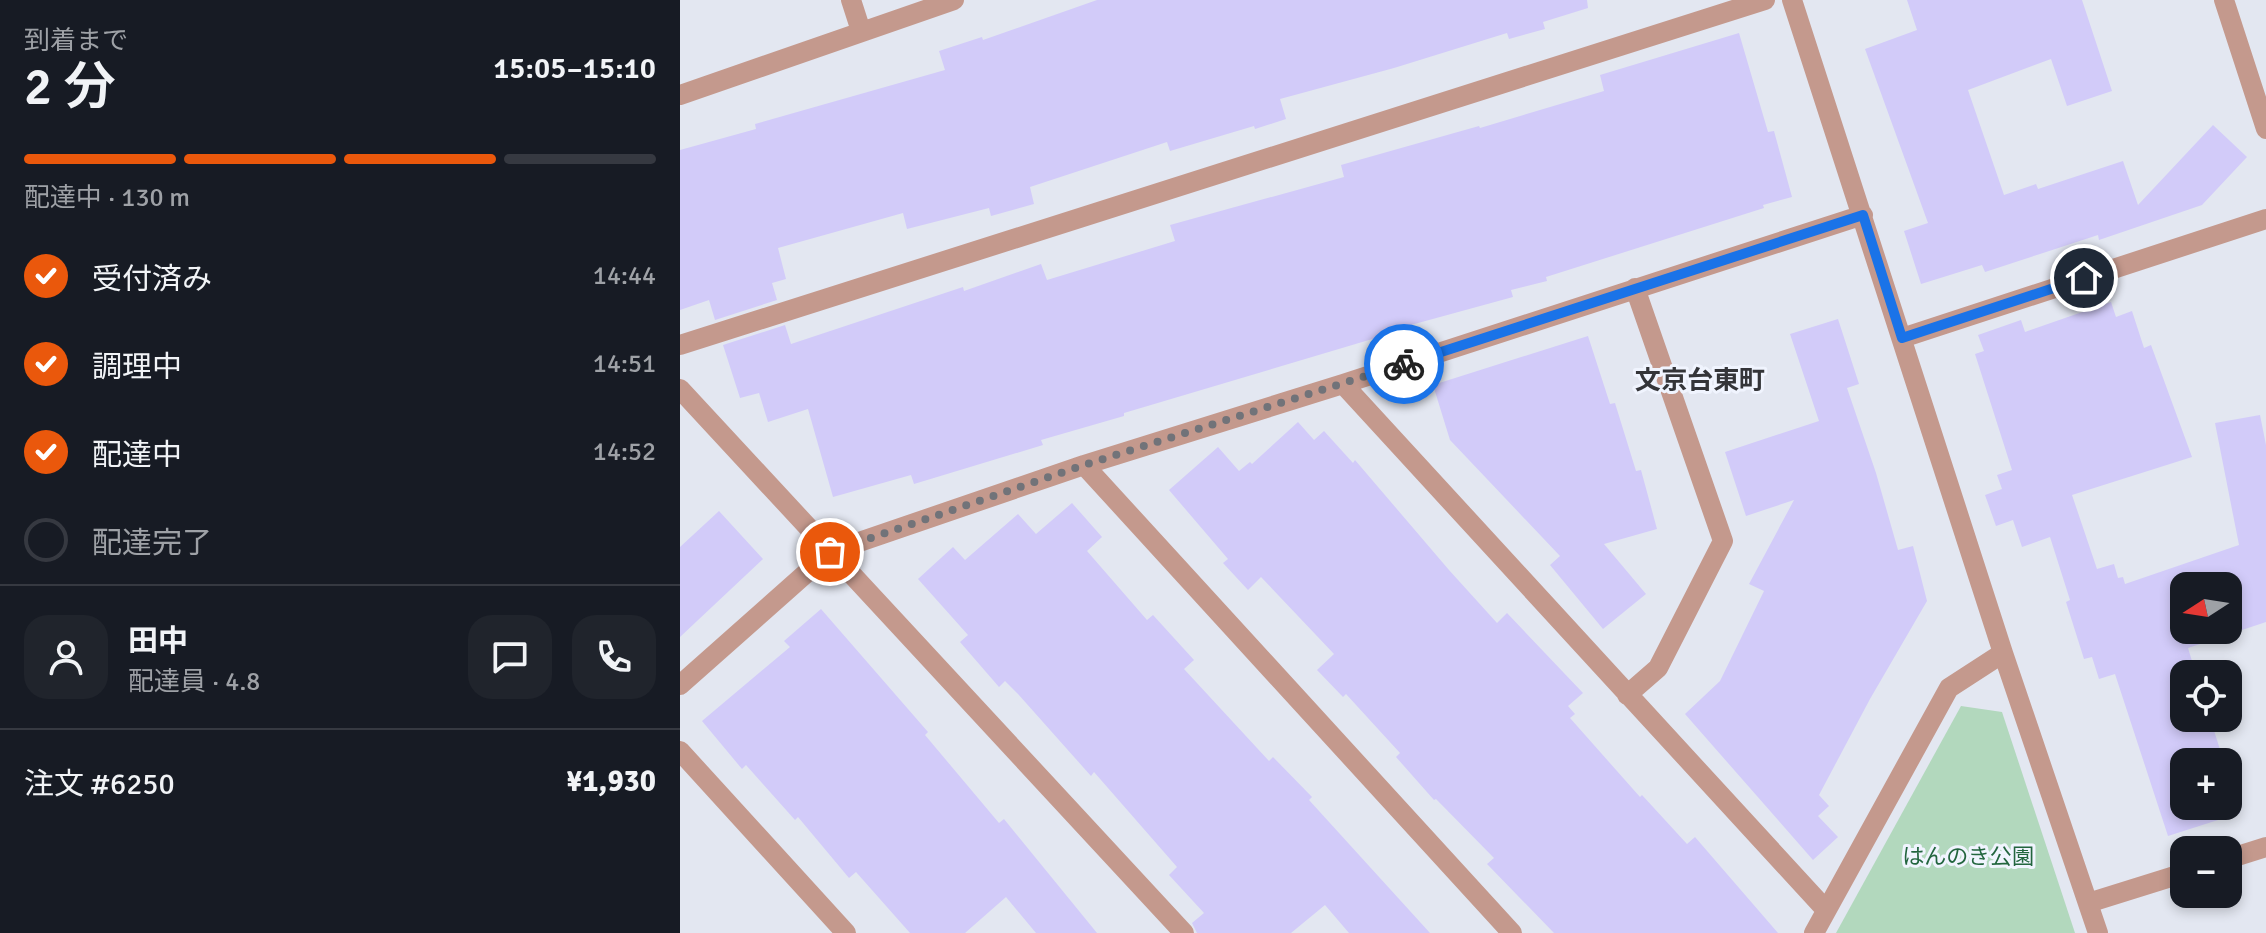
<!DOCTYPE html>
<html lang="ja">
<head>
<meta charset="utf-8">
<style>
  :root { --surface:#171b24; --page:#20242c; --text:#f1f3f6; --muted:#9ea1a6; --line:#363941; --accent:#ea580c }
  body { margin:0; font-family:Signika,"Noto Sans JP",sans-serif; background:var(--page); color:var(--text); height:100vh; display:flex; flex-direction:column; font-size:30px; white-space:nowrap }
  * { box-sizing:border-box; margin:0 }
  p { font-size:26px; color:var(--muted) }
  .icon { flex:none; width:44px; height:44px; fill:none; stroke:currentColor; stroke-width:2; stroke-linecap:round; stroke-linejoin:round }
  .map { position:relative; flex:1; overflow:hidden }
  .details { display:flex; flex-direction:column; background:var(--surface); width:680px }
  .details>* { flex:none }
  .needle { width:52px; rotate:258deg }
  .tools { position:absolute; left:1490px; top:572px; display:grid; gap:16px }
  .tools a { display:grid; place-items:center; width:72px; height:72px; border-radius:16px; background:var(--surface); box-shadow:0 4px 12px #0003; font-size:40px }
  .pin { position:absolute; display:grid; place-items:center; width:68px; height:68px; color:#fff; margin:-34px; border:4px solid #fff; border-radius:50%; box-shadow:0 2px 8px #0007 }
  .courier { position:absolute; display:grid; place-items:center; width:80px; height:80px; margin:-40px; border:6px solid #1a73e8; border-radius:50%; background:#fff; color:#222; box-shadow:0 2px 10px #0007 }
  .summary em { font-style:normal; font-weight:600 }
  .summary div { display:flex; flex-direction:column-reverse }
  .summary { display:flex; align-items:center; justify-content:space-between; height:136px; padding:0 24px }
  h1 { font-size:52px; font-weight:600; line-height:60px }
  .bar { display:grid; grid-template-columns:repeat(4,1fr); gap:12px 8px; align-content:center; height:96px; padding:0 24px }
  .bar i { height:10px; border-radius:6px; background:var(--line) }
  .bar .on { background:var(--accent) }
  .bar p { grid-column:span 4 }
  .line { display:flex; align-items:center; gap:20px; padding:0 24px; border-top:2px solid var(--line) }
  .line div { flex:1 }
  .round { display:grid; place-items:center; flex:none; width:84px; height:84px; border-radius:24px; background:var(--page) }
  ol { padding:0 24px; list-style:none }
  li { display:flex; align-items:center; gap:24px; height:88px }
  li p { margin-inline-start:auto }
  li .icon { padding:8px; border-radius:50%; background:var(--accent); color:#fff; stroke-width:4 }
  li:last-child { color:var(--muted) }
  li i { width:44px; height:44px; border:4px solid var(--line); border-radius:50% }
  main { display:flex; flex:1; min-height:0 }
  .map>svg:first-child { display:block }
</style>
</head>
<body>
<main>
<section class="details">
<div class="summary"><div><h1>2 分</h1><p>到着まで</p></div><em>15:05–15:10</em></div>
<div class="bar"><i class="on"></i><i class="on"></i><i class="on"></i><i></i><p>配達中 · 130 m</p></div>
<ol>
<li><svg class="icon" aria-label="check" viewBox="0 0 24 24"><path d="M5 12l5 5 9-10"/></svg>受付済み<p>14:44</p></li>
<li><svg class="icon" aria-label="check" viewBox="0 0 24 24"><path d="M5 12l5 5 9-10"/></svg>調理中<p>14:51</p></li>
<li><svg class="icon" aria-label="check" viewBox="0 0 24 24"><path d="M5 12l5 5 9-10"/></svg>配達中<p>14:52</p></li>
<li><i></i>配達完了</li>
</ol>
<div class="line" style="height:144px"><a class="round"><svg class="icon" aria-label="person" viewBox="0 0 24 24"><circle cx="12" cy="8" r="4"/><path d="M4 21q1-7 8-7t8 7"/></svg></a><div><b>田中</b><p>配達員 · 4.8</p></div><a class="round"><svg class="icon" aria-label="chat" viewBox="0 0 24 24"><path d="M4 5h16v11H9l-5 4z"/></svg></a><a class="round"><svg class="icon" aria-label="phone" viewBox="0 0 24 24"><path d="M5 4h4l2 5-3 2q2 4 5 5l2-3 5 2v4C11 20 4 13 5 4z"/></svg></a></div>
<div class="line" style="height:104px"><div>注文 #6250</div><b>¥1,930</b></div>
</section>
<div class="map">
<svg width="1586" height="933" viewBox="0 0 1586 933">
  <rect width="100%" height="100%" fill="#e3e7f1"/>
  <path fill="#b2d8bd" d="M1281,706l41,6 73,221h-239z"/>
  <path fill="#d2cbf9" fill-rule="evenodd" d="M417,0h490l1,8 -45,14 2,7 -36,10 -2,-6 -113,35 -114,31 6,20 -31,10 -1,-3 -84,25 -3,-9 -137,45 4,17 -43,12 -2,-8 -82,21 -4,-16 -125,35 8,31 -14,4 5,17 -62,20 -6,-20 -29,10v-160l76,-21 -1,-5 190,-54 -6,-19 43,-14 1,3z
    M1227,0h175l30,91 -45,15 -16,-47 -83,31 36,105 32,-11 2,5 85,-28 15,44 75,-80 34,32 -45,48 -103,35 -1,-5 -113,37 -3,-7 -61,19 -17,-53 24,-8 -63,-174 52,-19z
    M1059,33l29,99 6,-1 18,66 -29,8 1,3 -218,69 1,4 -36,9 2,7 -135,37 1,3 -255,76v3l-83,24 2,5 -129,39 -3,-9 -78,22 -25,-88 -40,13 -9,-29 -19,5 -17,-53 62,-20 6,19 172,-57 1,4 77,-27 6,16 128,-39 -5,-16 174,-48 -3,-12 138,-39 1,2 124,-37 -4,-16z
    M1431,302l5,15 16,-6 12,37 7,-3 41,112 -120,38 25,74 17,-5 4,14 5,-1 2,7 114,-39 -24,-122 45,-8 6,30v177l-78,26 8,26h-12v44h26l14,44h-40v44h44v-32l12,39 -72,23 -53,-162 -16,5 -7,-22 -8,2 -18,-57 4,-2 -20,-63 -28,10 -9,-27 -17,6 -11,-31 17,-6 -5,-14 15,-5 -37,-116 9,-3 -6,-16 43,-15 4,12zM1504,586h44v44h-44z
    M1158,319l21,65 -12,4 29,85 22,77 15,-4 14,55 -57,98 -51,96 10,11 -11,10 20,21 -25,23 -128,-146 35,-33 44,-90 -15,-7 45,-84 -48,16 -21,-64 94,-31 -29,-87z
    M908,336l22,68 5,-1 21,68 5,-1 16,59 -53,15 42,50 -43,35 -53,-64 10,-9 -110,-116 -17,-55z
    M618,422l16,18 10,-9 29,32 2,-3 94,110 48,53 10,-10 76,80 -15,13 7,8 -5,4 70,79 2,-2 45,49 8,-7 83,96h-224l-67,-69 7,-6 -58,-59 -2,1 -38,-43 4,-4 -54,-59 -3,3 -26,-27 17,-16 -73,-77 -13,13 -25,-27 5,-4 -59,-69 49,-43 21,24 11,-9 2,2z
    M392,503l30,34 -15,14 60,69 6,-5 41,45 -10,9 85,92 4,-4 39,40 -3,3 121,133h-81l-24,-28 -34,28h-94l-5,-10 12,-10 -35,-38 8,-8 -83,-95 -3,4 -73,-82 -13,-13 -6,6 -39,-45 8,-7 -50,-56 35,-32 12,13 53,-46 18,20z
    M39,511l44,48 -83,78v-90z
    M141,609l107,123 -3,3 74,88 5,-4 93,114h-61l-30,-36 -41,36h-55l-54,-61 -7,6 -51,-61 -3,3 -49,-55 -4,4 -40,-48 88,-74 -6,-6z"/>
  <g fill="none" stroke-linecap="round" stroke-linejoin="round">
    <path stroke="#c4998d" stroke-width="20" d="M171,0l10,31
      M1112,0l211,653 95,280
      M1544,0l42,129
      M0,95l274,-95
      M1222,338l364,-119
      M0,345l1085,-345
      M663,384l483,526
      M0,389l504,544
      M404,465l428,468
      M0,685l150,-133 254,-87 259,-81 520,-169
      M947,695l31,-27 65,-127 -88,-253
      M0,751l166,182
      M1548,859l38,-12
      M1408,903l96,-30
      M1134,933l135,-245 54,-35"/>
  </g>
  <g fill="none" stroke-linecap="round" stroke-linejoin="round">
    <path stroke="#717379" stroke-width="8" stroke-dasharray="0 14.4" d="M150,552l254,-87 320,-101"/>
    <path stroke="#1a73e8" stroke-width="10" d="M724,364l459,-149 39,123 182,-60"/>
  </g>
  <g text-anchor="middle" stroke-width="6" stroke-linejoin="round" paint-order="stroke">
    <g font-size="22" fill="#22653e" stroke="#f0f4fe">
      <text x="1288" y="864">はんのき公園</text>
    </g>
    <g font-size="26" font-weight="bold" fill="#343539" stroke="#f0f4fe">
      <text x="1020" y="389">文京台東町</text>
    </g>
  </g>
</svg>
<div class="tools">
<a><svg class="needle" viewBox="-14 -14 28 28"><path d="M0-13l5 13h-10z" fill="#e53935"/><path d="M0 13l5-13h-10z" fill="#9ea1a6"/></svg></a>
<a><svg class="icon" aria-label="locate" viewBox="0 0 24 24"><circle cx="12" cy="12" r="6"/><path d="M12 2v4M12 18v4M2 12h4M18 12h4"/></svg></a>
<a>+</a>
<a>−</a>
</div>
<div class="pin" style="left:150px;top:552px;background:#ea580c"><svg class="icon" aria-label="bag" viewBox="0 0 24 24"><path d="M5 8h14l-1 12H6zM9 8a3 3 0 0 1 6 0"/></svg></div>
<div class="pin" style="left:1404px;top:278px;background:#1f2937"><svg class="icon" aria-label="home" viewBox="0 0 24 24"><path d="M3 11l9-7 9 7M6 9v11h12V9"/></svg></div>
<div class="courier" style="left:724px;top:364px"><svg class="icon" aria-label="bike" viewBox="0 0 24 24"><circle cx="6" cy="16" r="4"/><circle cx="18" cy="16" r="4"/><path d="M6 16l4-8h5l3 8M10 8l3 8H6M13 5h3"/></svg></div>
</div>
</main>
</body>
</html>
